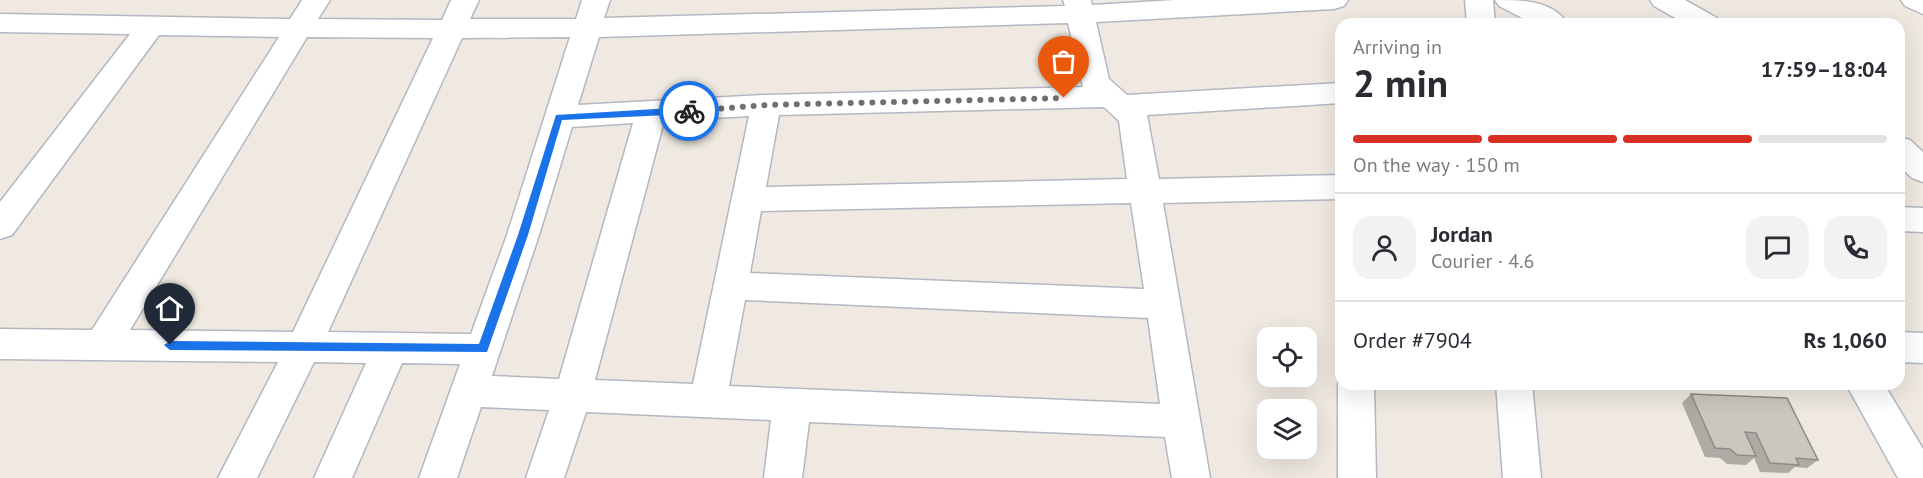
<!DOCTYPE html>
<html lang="en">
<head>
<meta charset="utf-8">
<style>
  :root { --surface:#fff; --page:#f2f2f3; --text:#2b2b33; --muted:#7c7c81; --line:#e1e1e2; --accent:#d93025 }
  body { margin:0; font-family:"PT Sans",sans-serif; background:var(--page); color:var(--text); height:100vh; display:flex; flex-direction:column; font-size:22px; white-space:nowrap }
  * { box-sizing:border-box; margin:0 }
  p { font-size:20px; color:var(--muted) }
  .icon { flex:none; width:33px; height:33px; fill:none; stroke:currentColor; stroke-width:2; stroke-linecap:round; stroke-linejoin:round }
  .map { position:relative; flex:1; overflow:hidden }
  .sheet { position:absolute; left:1335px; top:18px; width:570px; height:372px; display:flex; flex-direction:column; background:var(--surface); border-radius:18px; box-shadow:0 6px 24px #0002 }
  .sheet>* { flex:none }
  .fabs { position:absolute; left:1257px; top:327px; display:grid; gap:12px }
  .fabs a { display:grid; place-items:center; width:60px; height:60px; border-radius:12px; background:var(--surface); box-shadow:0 6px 24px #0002; font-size:30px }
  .pin { position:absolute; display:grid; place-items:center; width:51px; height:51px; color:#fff; margin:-62px -26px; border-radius:50% 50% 50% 0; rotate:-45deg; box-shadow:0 0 6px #0007 }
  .pin .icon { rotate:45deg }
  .courier { position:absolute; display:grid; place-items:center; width:60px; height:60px; margin:-30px; border:4px solid #1a73e8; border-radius:50%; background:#fff; color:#222; box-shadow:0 2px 8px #0007 }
  .overview em { font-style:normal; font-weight:800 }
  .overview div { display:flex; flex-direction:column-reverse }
  .overview { display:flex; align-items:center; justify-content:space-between; height:102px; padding:0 18px }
  h1 { font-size:39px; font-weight:800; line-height:45px }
  .bar { display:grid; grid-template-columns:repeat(4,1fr); gap:9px 6px; align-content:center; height:72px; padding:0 18px }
  .bar i { height:8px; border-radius:4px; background:var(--line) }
  .bar .current { background:var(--accent) }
  .bar p { grid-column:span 4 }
  .line { display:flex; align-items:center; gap:15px; padding:0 18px; border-top:2px solid var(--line) }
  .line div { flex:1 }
  .round { display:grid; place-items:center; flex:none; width:63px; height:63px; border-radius:18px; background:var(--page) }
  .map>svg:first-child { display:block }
</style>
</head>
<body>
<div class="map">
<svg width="1923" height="478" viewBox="0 0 1923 478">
  <rect width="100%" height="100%" fill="#efe9e1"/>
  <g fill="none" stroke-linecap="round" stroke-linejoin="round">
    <g stroke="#b4b7c1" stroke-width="3">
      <path id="street" d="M302,0h28l-12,19 124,1 9,-20h28l-9,19h106l6,-19h28l-6,18 461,-12 -2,-6h28l1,5 83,-5h173l-4,6 -10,3 -238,13 13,57 18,16 214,-12v20l-194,12 12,64 182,-4v24l-178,4 47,275h-38l-7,-41 -356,-15 -7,56h-38l7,-58 -185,-8 -22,66h-38l23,-68 -68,-3 -24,71h-38l41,-114 -58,-1 -50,115h-38l52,-115 -52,-1 -57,116h-39l60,-116 -278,-3v-30l92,1 187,-293 -120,-2 -147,200 -12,4v-37l130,-168 -130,-2v-18l290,5zM1068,23l15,64 -317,8 -188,10 21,-68zM307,37l126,1 -140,294 -163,-2zM570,37l-63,198 -36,99 -143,-2 134,-294zM1104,107l15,14 8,58 -361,8 13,-72zM749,116l-56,268 -98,-4 69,-259zM633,123l-74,256 -67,-3 47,-141 33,-108zM1131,203l13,86 -394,-16 11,-62zM745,300l403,18 12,86 -431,-18z
        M1465,0h28l2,24h-28z
        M1495,0c27,0 57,0 73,24h-34l-35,-18z
        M1650,0h35l32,18 4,6h-35l-32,-18z
        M1899,137l11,3 13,12v30l-11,-4 -13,-12z
        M1899,207l24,1v24l-24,-1z
        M1899,332l24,1v30l-24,-1z
        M1341,377v7h33l2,94h-38v-94z
        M1496,384h36l9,94h-38z
        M1846,384h38l39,65v29h-25z"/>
    </g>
    <g stroke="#b4b7c1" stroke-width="3">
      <path id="secondary" d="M1901,0h22v14l-18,-8z"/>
    </g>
    <use href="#street" fill="#fff" fill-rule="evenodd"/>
    <use href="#secondary" fill="#fff" fill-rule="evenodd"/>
  </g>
  <path fill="#afaba4" d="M1691,394l127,66 -11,8 -12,-1 -7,6 -28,-1 -6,-14 -8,7 -19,-1 -7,-6 -15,-1 -23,-54z"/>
  <path fill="#cbc7bf" stroke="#8e8b86" stroke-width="1.5" d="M1691,394l96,4 31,62 -22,-2 3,7 -29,-2 -14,-30 -11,-1 11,24 -19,-1 -7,-6 -15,-1z"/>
  <path fill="#1a73e8" d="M689,107l4,4 -4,3 -127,6 -34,115 -41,117 -317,-2 -6,-5 6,-4 309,3 39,-109 38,-120z"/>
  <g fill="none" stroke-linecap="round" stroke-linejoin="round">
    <path stroke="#726f6d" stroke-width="6" stroke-dasharray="0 10.8" d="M689,111l77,-6 298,-7"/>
  </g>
</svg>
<div class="fabs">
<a><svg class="icon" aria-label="locate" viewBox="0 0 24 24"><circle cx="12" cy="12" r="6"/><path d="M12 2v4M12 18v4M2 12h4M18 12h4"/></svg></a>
<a><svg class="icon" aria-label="layers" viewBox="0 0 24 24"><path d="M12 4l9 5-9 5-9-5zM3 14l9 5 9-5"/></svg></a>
</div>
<div class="pin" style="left:1064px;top:98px;background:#ea580c"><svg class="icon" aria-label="bag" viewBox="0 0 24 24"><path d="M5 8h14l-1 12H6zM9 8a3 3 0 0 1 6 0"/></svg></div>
<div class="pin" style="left:170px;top:345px;background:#1f2937"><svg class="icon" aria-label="home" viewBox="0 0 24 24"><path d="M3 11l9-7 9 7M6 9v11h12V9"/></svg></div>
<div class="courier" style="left:689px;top:111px"><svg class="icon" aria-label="bike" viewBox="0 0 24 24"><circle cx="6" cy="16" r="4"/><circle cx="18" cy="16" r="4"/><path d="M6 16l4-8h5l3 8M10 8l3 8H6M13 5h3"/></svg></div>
<section class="sheet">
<div class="overview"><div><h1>2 min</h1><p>Arriving in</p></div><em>17:59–18:04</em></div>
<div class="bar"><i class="current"></i><i class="current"></i><i class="current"></i><i></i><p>On the way · 150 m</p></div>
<div class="line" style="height:108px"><a class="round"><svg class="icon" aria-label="person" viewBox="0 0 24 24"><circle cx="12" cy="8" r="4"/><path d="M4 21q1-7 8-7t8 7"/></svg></a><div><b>Jordan</b><p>Courier · 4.6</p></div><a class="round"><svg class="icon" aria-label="chat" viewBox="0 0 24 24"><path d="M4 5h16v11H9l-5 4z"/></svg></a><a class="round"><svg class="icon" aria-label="phone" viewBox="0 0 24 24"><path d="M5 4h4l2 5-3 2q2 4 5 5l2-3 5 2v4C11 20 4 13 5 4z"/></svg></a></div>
<div class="line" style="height:78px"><div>Order #7904</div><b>Rs 1,060</b></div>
</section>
</div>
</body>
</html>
